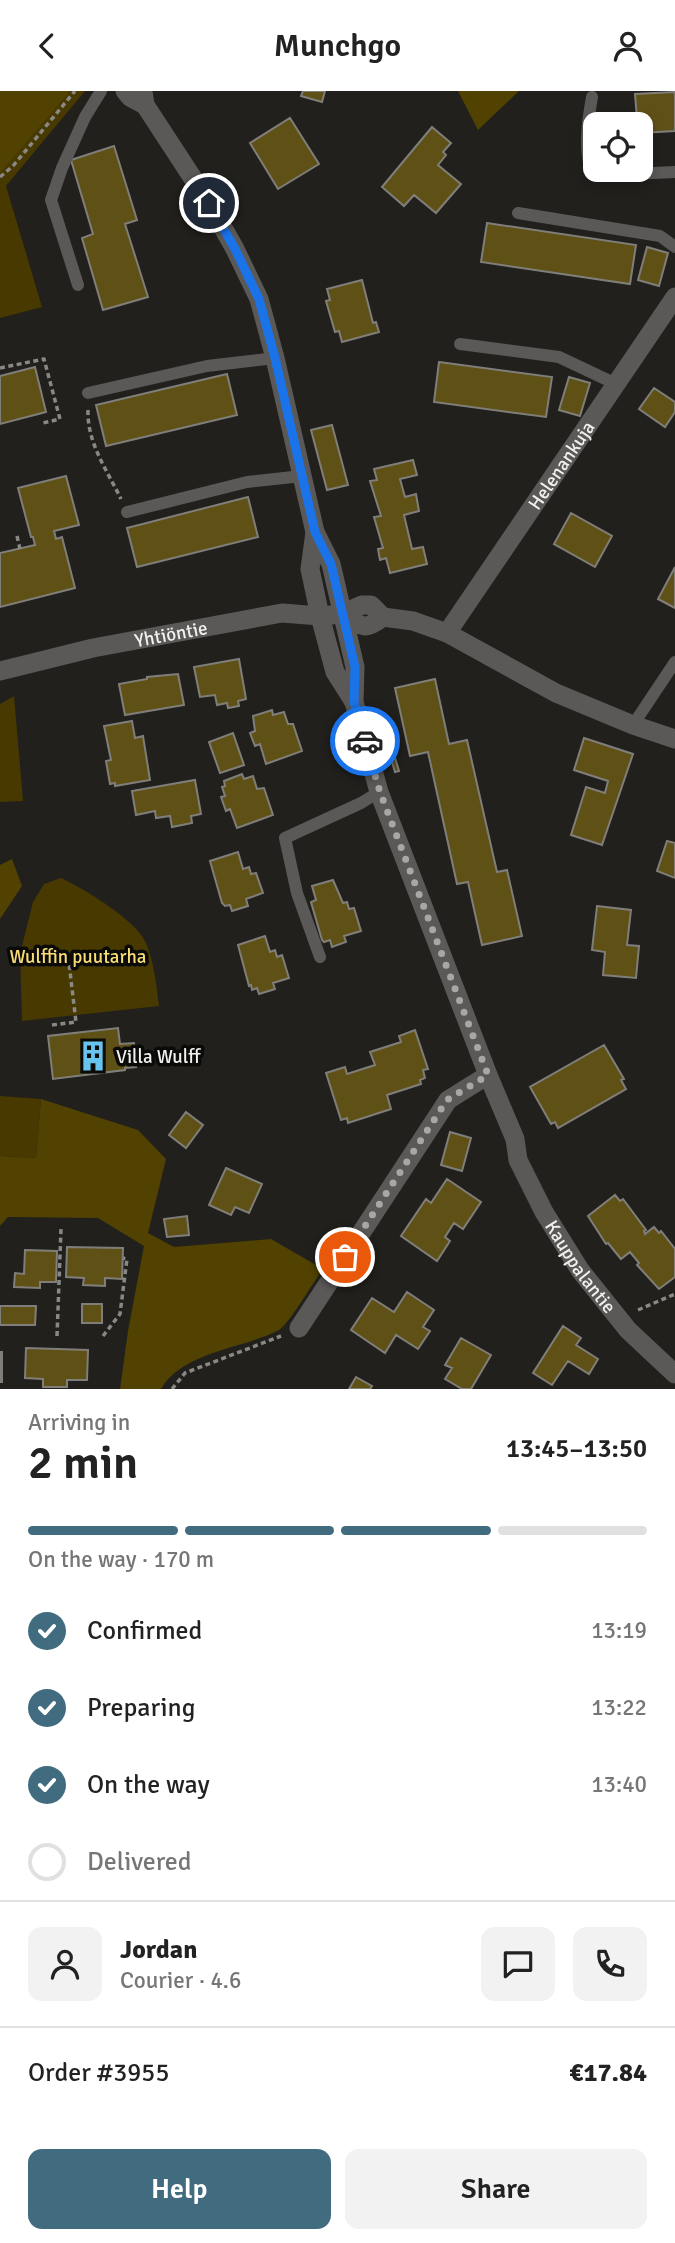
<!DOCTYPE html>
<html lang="en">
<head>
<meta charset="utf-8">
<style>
  :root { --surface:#fff; --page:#f2f2f2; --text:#222; --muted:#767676; --line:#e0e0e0; --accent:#416b7e }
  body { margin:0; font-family:Signika,sans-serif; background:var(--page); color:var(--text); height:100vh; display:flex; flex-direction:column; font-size:26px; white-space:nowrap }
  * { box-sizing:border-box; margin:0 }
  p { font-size:23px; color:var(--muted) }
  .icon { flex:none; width:38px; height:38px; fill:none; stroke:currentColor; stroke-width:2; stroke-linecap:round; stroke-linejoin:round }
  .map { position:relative; height:1298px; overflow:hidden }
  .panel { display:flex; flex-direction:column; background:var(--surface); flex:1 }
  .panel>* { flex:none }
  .controls { position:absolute; left:583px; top:21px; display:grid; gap:14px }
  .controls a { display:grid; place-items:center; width:70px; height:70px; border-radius:14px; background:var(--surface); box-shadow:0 4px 10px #0003; font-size:35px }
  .pin { position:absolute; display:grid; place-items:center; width:60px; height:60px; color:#fff; margin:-30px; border:4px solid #fff; border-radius:50%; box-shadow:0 2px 7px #0007 }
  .courier { position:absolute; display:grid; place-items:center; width:70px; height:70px; margin:-35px; border:5px solid #1a73e8; border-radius:50%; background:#fff; color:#222; box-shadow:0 2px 9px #0007 }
  .head em { font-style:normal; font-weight:600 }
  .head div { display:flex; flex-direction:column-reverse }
  .head { display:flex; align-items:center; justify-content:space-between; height:119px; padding:0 28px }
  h1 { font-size:46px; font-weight:600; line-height:52px }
  .bar { display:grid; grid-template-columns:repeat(4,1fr); gap:10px 7px; align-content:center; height:84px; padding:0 28px }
  .bar i { height:9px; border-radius:5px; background:var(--line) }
  .bar .on { background:var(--accent) }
  .bar p { grid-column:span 4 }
  .line { display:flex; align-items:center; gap:18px; padding:0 28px; border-top:2px solid var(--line) }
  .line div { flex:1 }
  .round { display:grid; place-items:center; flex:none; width:74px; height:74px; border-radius:14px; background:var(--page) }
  ol { padding:0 28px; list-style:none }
  li { display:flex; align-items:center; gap:21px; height:77px }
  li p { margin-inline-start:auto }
  li .icon { padding:7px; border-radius:50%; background:var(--accent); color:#fff; stroke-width:4 }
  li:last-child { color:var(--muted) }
  li i { width:38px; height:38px; border:4px solid var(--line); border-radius:50% }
  .primary-button { display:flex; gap:14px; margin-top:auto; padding:14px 28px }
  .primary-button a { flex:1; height:80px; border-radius:14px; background:var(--accent); color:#fff; font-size:28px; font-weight:600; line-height:80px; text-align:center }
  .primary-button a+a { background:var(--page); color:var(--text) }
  header { display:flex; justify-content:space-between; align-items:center; height:91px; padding:0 28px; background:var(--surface); font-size:32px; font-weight:600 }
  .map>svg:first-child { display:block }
</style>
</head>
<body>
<header><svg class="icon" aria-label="back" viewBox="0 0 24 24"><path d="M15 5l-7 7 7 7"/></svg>Munchgo<svg class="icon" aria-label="person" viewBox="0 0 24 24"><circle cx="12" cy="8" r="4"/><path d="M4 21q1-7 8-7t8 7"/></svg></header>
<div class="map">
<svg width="675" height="1298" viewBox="0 0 675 1298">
  <rect width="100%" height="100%" fill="#21201d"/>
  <path fill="#473900" d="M58,0h27l-79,95 36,121 -42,11v-162z
    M14,605l9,105 -23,1v-98z
    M61,787c22,10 73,41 84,63 9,20 11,42 14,65l-137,15 -2,-67 13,-52 11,-18z
    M0,1005l41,3 -5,59 -36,-2z"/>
  <path fill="#514201" d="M0,0h70l-70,82z
    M458,0h61l-41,39z
    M12,768l10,27 -22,33v-54z
    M41,1008l97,31 28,29 -18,74 26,14 97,-8 52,30c-9,12 -34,55 -44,61 -36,19 -96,21 -118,59h-41l8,-58 16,-85 -46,-28 -90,-1 -8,9v-70l36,2z"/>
  <path fill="#5f5016" stroke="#7f7e7a" stroke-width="2" d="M303,0h22l-3,11 -21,-6z
    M675,1v39l-35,2v-9h-38v-3l35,-2 -2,-25z
    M290,27l29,46 -41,25 -28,-46z
    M432,36l19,16 -8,9 3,3 -8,10 23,19 -25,29 -22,-18 -10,11 -22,-19z
    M114,55l23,74 -12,4 23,73 -45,13 -21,-72 11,-4 -22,-74z
    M487,132l149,22 -6,39 -149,-22z
    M647,156l21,6 -9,33 -21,-6z
    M362,189l11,43 3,-1 3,10 -37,10 -3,-11 -4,1 -9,-31 4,-1 -3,-11z
    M439,271l113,15 -6,40 -112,-15z
    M35,276l11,45 -46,12v-48z
    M227,283l10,41 -131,31 -10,-41z
    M569,286l21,6 -10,33 -21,-6z
    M654,297l21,14v10l-10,15 -26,-18z
    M332,334l16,60 -21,5 -16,-60z
    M413,369l4,15 -17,4 5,18 11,-3 3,17 -15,4 8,34 11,-2 4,17 -37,9 -4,-15 -6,2 -2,-11 5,-1 -9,-31 7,-1 -11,-35 7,-1 -3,-11z
    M66,385l13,49 -25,6 2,8 6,-2 13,51 -75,19v-54l35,-8 -2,-8h-2l-13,-49z
    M248,406l10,40 -121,30 -10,-39z
    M571,422l41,23 -17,31 -41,-23z
    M675,476v41l-17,-9z
    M239,568l7,40 -8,2 1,5 -11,2 -1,-5 -10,2 -2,-10 -15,2 -6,-30z
    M178,583l6,31 -59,10 -6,-31 28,-5v-2z
    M435,588l14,65 18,-4 30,132 10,-2 15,66 -40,9 -14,-63 -11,2 -29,-132 -18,4 -15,-68z
    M272,619l1,5 11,-3 4,12h5l9,27 -36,13 -6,-20 -5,2 -5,-13 5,-2 -2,-15z
    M132,630l3,17 8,-2 7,44 -35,6v-3l-5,1 -4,-23 5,-1 -7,-34z
    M233,642l11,32 -24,8 -11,-31z
    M584,647l49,16 -31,91 -31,-10 15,-48 19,6 3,-12 -34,-11z
    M395,667l4,13 -4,1 -4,-13z
    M242,683l2,5 9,-3 4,13 7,-1 9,27 -36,13 -7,-19 -4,2 -5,-14 4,-1 -3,-9 3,-1 -1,-5z
    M195,689l6,34 -10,2 1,7 -20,4 -2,-11 -14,2 -1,-7 -19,4 -4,-24z
    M667,750l8,2v35l-18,-7z
    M238,761l5,17 6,-2 2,7 5,-1 7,20 -17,6 2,7 -16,5 -2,-6 -5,1 -3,-3 -12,-42z
    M333,789l10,23 4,-1 2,7 5,-1 7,23 -17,5 2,6 -14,5 -2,-7 -6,2 -2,-2 -11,-38 5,-2 -4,-14z
    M597,815l34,4 -4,35 12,1 -3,32 -33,-3 2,-23 -13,-2z
    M265,845l5,16 5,-2 2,7 5,-2 7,23 -16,5 2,6 -16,5 -2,-6 -5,2 -1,-5 -2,1 -11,-41z
    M118,937l2,16 14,-1 2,24 -11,1v2l-72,9 -5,-43z
    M415,939l13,39 -5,1 2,8 -5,2 1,4 -34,11 4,14 -43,14 -1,-5 -6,2 -15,-47 19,-6 2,7 28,-9 -5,-13 31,-10 -2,-6z
    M604,954l20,34 -3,1 5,9 -68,39 -3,-6 -4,2 -21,-37z
    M186,1021l17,13 -17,23 -17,-13z
    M450,1041l21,6 -9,33 -21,-6z
    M226,1077l36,16 -13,29 -14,-6 -4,8 -22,-10z
    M447,1088l34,23 -18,27 -9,-6 -9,14 5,4 -13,20 -36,-25 25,-37 5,4z
    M615,1104l5,6 3,-2 23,31 -2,1 1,3 9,-7 5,6 2,-2 14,18v28l-16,12 -22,-24 2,-2 -9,-11 -9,7 -13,-16 -2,1 -18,-28z
    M187,1125l2,19 -22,2 -3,-18z
    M67,1156l56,1 -1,31 -17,-1v8l-22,-1 1,-7 -18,-1z
    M25,1159l32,1 -1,31h-16v6l-26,-1 1,-14 9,1z
    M407,1201l27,18 -11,17 7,4 -12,18 -22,-14 -11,18 -34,-23 21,-32 22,14z
    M82,1213h20v19h-20z
    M0,1215h36l-1,19h-35z
    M563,1235l18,12 -5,7 22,14 -9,15 -21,-13 -16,24 -19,-12z
    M461,1247l30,17 -20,34h-9l-17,-10 7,-11 -7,-3z
    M26,1257l62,2 -1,30h-20v7h-24v-8l-18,-1z
    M0,1261h2v30h-2z
    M356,1286l16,9 -2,3h-21z"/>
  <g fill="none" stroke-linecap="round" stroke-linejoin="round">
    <path stroke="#898885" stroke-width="3.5" stroke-dasharray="5 3.5" stroke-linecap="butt" d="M0,86l13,-11 62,-75
      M0,277l44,-9 16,60 -17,4
      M88,319c-1,33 19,60 33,89
      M17,445l3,13
      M52,934l24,-3 -7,-59
      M638,1219l37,-16
      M57,1245l4,-107
      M103,1245l17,-22 7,-55 -4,-1
      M172,1298l13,-16 96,-37"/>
    <path stroke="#5a5958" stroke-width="12" d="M592,6c-4,23 -8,47 -2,70l19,8 66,-3
      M518,122l142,23 15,11
      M78,194l-27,-85 11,-32 23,-51 16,-26
      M460,253l99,13 57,27
      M88,302l119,-27 68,-8
      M127,421l120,-30 55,-6
      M633,634l42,-63
      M320,866l-23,-64 -12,-55 76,-35 18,-11"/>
    <g stroke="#5a5958" stroke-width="19">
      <path id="s1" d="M447,542l228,-336"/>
      <path id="s2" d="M0,580l93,-23 189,-35 38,3 22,-2"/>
      <path d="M299,1237l149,-228 40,-25"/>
    </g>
    <g stroke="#5a5958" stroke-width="19">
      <path d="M125,0l5,6 15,8"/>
      <path id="s3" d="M143,0l2,14 64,98 26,46 24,50 16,59 40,174 16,32 24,103 -1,35 25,90 109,283 27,64 3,21 26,52 36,58 48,60 47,44"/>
      <path d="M315,441l-5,37 10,47 15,56 19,30"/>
      <path d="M342,523l20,-9h9l12,12 30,4 34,12 109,60 77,32 42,14"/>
      <path d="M342,523c19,12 22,18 41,3"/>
    </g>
  </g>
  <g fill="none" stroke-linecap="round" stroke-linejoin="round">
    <path stroke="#a8a7a5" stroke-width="7" stroke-dasharray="0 12.6" d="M345,1166l102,-157 41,-25 -108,-283 -15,-51"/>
    <path stroke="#1a73e8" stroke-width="9" d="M209,112l26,46 24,50 16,59 40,174 16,32 24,103 -1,35 11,39"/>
  </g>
  <defs>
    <g id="building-bare" transform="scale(2.415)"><path d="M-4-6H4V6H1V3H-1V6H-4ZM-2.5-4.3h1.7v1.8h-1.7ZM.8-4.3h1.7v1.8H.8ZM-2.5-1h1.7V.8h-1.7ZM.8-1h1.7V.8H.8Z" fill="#67c4ef" stroke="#0a0a08" stroke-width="2.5" paint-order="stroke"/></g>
  </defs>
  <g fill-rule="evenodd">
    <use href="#building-bare" x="93" y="965"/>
  </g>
  <g text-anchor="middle" stroke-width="7" stroke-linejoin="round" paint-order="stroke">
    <g font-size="19" fill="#f1f0ee" stroke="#0a0a08">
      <text dy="7" stroke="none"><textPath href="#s1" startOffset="203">Helenankuja</textPath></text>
      <text dy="7" stroke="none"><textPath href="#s2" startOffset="175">Yhtiöntie</textPath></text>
      <text dy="7" stroke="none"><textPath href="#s3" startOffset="1267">Kauppalantie</textPath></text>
    </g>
    <g font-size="19" fill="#f9dc75" stroke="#0a0a08">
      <text x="78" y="872">Wulffin puutarha</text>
    </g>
    <g font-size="19" fill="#f1f0ee" stroke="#0a0a08" text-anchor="start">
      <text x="116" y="972">Villa Wulff</text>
    </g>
  </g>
</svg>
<div class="controls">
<a><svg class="icon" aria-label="locate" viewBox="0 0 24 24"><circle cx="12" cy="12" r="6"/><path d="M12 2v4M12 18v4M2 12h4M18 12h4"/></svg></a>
</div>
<div class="pin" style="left:345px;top:1166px;background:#ea580c"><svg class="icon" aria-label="bag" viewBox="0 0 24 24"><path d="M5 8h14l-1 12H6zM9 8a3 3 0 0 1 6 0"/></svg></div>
<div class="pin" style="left:209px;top:112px;background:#1f2937"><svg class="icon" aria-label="home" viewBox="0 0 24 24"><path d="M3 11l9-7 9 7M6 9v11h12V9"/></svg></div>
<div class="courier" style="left:365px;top:650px"><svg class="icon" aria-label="car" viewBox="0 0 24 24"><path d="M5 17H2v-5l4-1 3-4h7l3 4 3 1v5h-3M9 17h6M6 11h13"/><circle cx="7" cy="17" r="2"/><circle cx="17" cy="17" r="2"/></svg></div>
</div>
<section class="panel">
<div class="head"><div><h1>2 min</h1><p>Arriving in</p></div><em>13:45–13:50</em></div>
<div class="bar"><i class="on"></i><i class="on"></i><i class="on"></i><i></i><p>On the way · 170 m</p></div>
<ol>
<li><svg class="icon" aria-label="check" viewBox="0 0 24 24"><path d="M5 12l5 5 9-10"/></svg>Confirmed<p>13:19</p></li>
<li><svg class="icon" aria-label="check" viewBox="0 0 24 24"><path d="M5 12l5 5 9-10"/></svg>Preparing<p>13:22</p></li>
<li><svg class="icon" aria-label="check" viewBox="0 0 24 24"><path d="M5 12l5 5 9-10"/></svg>On the way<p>13:40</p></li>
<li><i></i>Delivered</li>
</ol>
<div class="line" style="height:126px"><a class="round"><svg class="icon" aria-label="person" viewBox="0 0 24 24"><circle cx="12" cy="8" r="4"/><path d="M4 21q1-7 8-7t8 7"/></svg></a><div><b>Jordan</b><p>Courier · 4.6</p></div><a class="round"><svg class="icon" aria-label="chat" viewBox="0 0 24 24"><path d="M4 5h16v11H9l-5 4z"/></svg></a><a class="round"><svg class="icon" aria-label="phone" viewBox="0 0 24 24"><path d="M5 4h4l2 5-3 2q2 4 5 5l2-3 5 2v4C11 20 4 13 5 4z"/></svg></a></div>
<div class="line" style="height:91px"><div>Order #3955</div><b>€17.84</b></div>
<div class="primary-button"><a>Help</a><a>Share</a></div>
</section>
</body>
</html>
